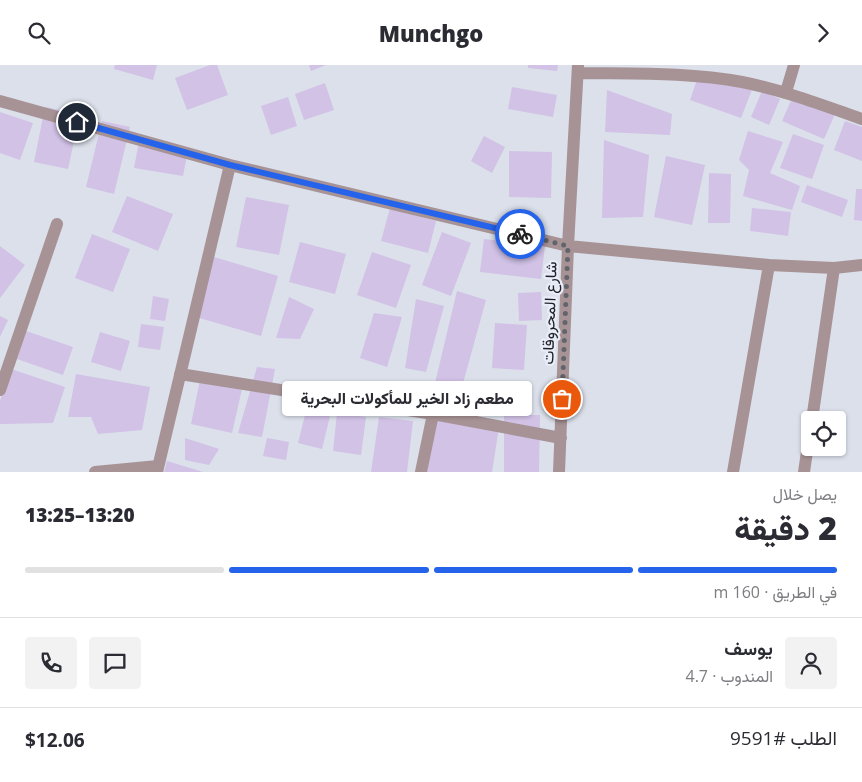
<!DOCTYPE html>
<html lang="ar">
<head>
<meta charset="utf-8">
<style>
  :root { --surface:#fff; --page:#f2f2f3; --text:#2b2b33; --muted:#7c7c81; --line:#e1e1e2; --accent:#2563eb }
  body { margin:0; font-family:"Open Sans",Vazirmatn,sans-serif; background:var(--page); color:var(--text); direction:rtl; height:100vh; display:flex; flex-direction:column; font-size:19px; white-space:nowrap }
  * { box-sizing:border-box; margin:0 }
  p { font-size:16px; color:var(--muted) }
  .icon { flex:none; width:28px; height:28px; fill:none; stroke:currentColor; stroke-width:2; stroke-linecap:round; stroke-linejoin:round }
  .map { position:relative; height:407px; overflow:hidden; direction:ltr }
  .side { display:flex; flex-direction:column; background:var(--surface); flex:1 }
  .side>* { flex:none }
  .controls { position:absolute; left:801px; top:346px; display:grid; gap:10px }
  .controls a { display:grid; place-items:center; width:45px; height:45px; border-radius:5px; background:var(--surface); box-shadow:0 1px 4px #0004; font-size:25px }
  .pin { position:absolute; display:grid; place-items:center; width:42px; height:42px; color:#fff; margin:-21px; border:2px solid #fff; border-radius:50%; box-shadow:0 1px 5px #0007 }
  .courier { position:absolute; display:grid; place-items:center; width:50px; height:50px; margin:-25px; border:4px solid #2563eb; border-radius:50%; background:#fff; color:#222; box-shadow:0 1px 6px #0007 }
  .bubble { position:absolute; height:35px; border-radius:5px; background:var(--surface); box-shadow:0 1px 4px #0004; font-size:16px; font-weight:800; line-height:35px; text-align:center; direction:rtl }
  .headline em { font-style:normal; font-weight:800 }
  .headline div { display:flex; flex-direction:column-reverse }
  .headline { display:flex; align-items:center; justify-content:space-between; height:85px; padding:0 25px }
  h1 { font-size:32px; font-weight:800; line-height:38px }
  .bar { display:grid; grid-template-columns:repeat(4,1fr); gap:8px 5px; align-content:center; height:60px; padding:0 25px }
  .bar i { height:6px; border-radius:4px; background:var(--line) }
  .bar .current { background:var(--accent) }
  .bar p { grid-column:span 4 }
  .line { display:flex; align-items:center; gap:12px; padding:0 25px; border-top:1px solid var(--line) }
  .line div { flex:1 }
  .round { display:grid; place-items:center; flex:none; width:52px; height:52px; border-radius:5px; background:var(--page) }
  header { display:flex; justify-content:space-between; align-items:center; height:65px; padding:0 25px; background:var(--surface); font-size:22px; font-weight:800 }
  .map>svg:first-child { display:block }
</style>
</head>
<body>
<header><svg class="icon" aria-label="forward" viewBox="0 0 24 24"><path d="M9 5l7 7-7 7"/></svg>Munchgo<svg class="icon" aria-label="search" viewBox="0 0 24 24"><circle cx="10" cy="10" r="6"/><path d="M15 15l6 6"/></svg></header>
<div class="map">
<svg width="862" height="407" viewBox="0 0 862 407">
  <rect width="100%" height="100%" fill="#dbe0eb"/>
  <path fill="#d1c2e6" d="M115,0h42l-4,15 -39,-11z
    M210,0h7l11,30 -41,15 -12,-32z
    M309,0h17l-15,6z
    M528,0h30l-1,6 -29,-3z
    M699,9l56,8 -14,36 -51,-18z
    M325,18l9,27 -30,10 -9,-26z
    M512,22l45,8 -4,22 -45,-8z
    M607,25l65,24 -2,21 -65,-3z
    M762,26l18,8 -11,26 -18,-8z
    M794,29l42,18 -12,27 -42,-18z
    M288,32l9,29 -26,9 -10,-29z
    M45,42l35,7 -12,55 -34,-7z
    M0,47l33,11 -13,37 -20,-7z
    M102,56l28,6 -16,67 -28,-7z
    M845,56l17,6v34l-28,-11z
    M748,66l35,11 -13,31 30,13 -8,24 -49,-14 6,-26 -10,-10z
    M793,69l31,11 -12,34 -32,-11z
    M484,71l21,11 -13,26 -21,-12z
    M604,75l45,15 -6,62 -41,1z
    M139,77l49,8 -5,26 -49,-8z
    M509,86l43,1 -1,46 -42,-1z
    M666,91l39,9 -13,60 -38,-8z
    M709,108l22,1 -1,49h-22z
    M807,120l41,15 -6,17 -41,-15z
    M856,124h6v32l-8,-1z
    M127,131l46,18 -15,37 -46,-19z
    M246,132l43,8 -10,50 -43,-8z
    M390,143l46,13 -8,32 -47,-12z
    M752,143l39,4 -3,24 -38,-5z
    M442,167l29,11 -20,53 -29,-11z
    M92,169l38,15 -17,43 -38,-14z
    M484,174l61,7 -4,33 -61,-7z
    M300,177l46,12 -11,40 -46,-12z
    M0,181l25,19 -25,33z
    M372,187l39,13 -15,43 -39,-13z
    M214,192l64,19 -17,60 -65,-19z
    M457,226l29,9 -24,87 -27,-4z
    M541,227l1,28 -23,1 -1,-28z
    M153,231l16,3 -4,22 -15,-2z
    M289,232l25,12 -14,30 -24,-1z
    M416,234l28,7 -18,66 -21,-4z
    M374,248l28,4 -15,50 -27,-9z
    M0,251l8,4 -8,17z
    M495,258l32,2 -3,45 -32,-2z
    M141,259l23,3 -4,23 -22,-3z
    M26,266l47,16 -10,28 -46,-16z
    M100,267l30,9 -9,30 -30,-9z
    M257,302l18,2 -13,68 -24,-4z
    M11,304l54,18 -12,36 -53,1v-23z
    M76,309l74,13 -8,43 -44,4 -7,-17h-23z
    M200,315l42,9 -10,44 -41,-9z
    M307,342l24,5 -9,37 -24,-6z
    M437,346l63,10 -8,51h-65z
    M337,348l29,4 -5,38 -28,-4z
    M504,350h36l-1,57h-35z
    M379,352l34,4 -6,51h-36z
    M185,373l34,11 -10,16 -24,-5z
    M267,373l22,4 -3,18 -23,-4z
    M167,396l36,11h-39z"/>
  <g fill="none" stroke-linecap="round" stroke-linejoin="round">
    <path stroke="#a79395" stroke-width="12" d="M578,8c54,1 110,-1 164,9 41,8 80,23 120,37
      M786,27l8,-27
      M0,36l230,64 338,81 201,19 65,3 28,-3
      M180,309l253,40 128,24
      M0,325l57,-166
      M812,355l22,-152
      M95,407l63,-6
      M157,407l73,-307
      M421,407l12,-58
      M559,407l9,-226 10,-181
      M733,407l36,-207
      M804,407l6,-41"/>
  </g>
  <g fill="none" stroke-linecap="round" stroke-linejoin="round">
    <path stroke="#61646a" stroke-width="5" stroke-dasharray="0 9" d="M520,169l48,12 -6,153"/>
    <path stroke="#2563eb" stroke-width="6" d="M77,57l153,43 290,69"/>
  </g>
  <g text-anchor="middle" stroke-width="4.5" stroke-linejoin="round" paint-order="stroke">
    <g font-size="16" fill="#1f2125" stroke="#e8edf8">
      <text transform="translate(549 248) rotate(-88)" y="6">شارع المحروقات</text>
    </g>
  </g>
</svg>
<div class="controls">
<a><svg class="icon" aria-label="locate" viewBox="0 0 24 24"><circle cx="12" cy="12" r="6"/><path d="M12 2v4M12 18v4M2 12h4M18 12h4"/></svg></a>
</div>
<div class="pin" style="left:562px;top:334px;background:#ea580c"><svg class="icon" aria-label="bag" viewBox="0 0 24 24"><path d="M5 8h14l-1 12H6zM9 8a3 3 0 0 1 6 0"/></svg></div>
<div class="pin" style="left:77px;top:57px;background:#1f2937"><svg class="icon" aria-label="home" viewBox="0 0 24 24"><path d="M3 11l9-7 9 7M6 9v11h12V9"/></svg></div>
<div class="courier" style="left:520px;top:169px"><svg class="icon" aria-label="bike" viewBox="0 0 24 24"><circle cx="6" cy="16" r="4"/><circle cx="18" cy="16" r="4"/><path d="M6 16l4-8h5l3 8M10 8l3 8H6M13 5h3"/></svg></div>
<div class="bubble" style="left:282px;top:316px;width:250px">مطعم زاد الخير للمأكولات البحرية</div>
</div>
<section class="side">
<div class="headline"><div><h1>2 دقيقة</h1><p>يصل خلال</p></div><em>13:20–13:25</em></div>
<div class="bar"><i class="current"></i><i class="current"></i><i class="current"></i><i></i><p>في الطريق · 160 m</p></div>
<div class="line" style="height:90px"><a class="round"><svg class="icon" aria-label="person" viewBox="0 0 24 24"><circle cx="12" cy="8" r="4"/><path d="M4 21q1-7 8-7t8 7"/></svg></a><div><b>يوسف</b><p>المندوب · 4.7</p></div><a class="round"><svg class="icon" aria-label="chat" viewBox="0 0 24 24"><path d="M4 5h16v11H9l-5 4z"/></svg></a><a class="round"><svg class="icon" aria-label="phone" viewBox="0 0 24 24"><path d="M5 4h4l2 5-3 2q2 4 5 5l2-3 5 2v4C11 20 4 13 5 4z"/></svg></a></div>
<div class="line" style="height:65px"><div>الطلب #9591</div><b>$12.06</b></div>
</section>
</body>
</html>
